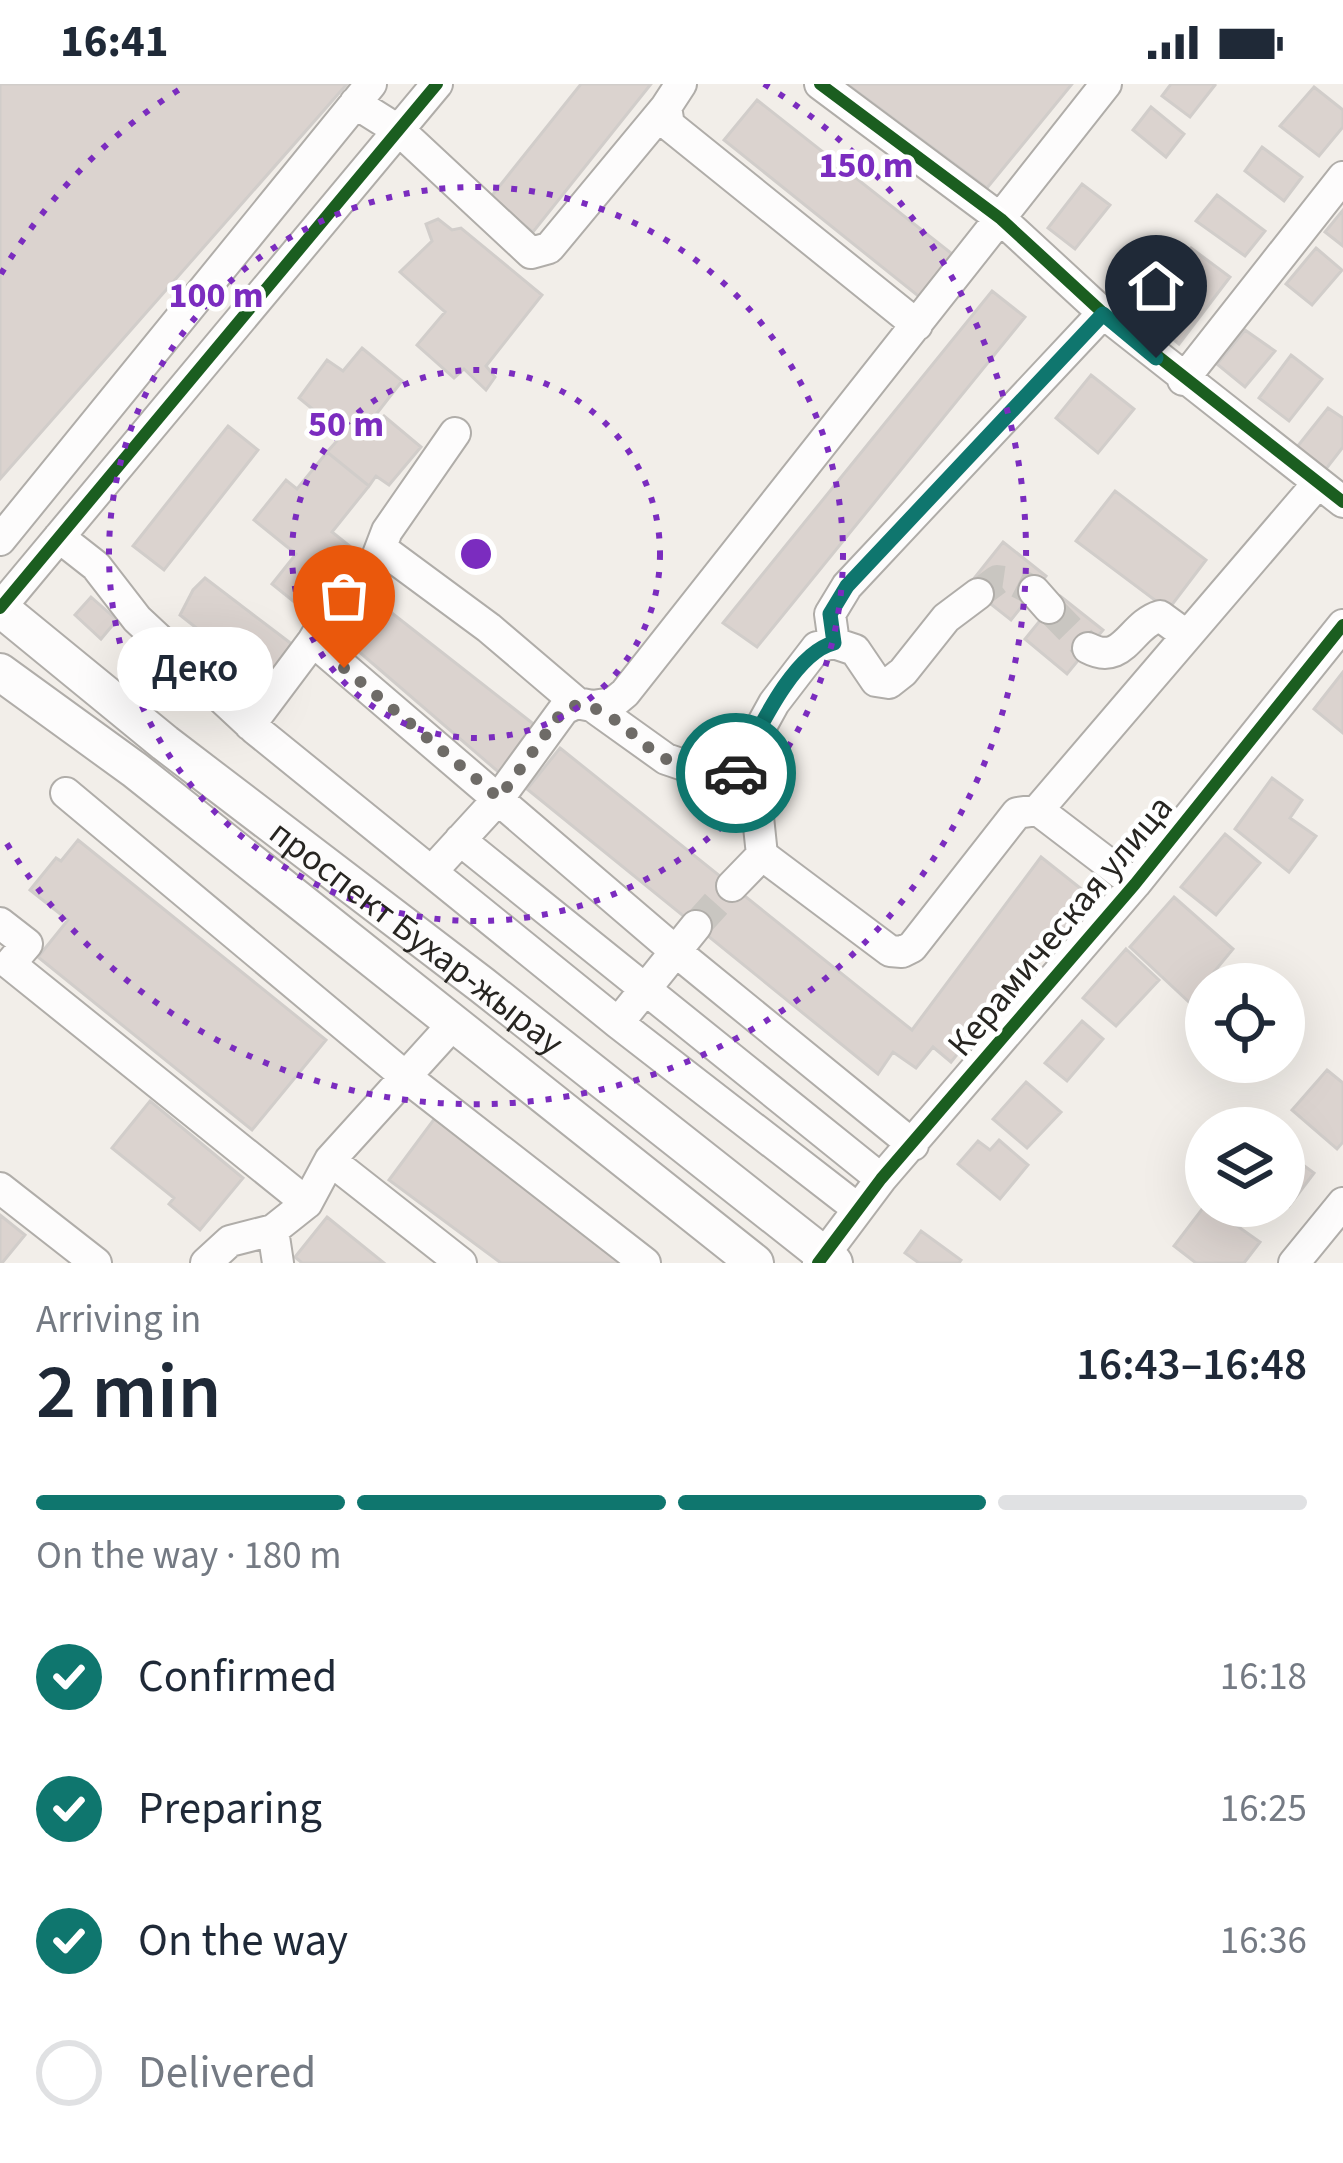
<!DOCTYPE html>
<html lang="en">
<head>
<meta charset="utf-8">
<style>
  :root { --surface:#fff; --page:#f2f2f3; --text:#1f2937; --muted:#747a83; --line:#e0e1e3; --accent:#0f766e }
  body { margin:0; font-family:"Source Sans 3",sans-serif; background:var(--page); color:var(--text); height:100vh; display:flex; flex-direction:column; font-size:45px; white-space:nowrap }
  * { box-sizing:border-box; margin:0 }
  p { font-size:39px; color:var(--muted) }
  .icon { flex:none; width:66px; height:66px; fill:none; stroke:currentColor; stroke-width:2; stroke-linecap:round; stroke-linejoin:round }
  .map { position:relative; height:1179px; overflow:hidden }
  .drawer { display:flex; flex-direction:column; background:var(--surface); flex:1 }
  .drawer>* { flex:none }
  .controls { position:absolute; left:1185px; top:879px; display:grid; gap:24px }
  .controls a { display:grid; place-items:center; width:120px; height:120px; border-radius:50%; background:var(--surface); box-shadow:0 12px 48px #0002; font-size:60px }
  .pin { position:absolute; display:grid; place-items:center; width:102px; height:102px; color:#fff; margin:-123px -51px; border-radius:50% 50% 50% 0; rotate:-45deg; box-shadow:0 0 12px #0007 }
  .pin .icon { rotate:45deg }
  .courier { position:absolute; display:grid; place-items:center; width:120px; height:120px; margin:-60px; border:9px solid #0f766e; border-radius:50%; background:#fff; color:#222; box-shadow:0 3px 15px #0007 }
  .bubble { position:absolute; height:84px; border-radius:42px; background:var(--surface); box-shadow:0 12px 48px #0002; font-size:39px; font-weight:600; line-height:84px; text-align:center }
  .summary em { font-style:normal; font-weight:600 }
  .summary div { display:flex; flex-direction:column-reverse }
  .summary { display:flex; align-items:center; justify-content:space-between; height:204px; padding:0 36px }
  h1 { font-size:78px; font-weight:600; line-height:90px }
  .bar { display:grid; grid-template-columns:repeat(4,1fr); gap:18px 12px; align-content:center; height:144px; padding:0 36px }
  .bar i { height:15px; border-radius:9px; background:var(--line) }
  .bar .selected { background:var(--accent) }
  .bar p { grid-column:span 4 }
  ol { padding:0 36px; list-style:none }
  li { display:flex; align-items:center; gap:36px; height:132px }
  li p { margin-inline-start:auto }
  li .icon { padding:12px; border-radius:50%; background:var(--accent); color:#fff; stroke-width:4 }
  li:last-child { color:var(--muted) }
  li i { width:66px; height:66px; border:6px solid var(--line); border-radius:50% }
  .status { display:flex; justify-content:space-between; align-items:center; height:84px; padding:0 60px; background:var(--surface); direction:ltr }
  .status svg { height:33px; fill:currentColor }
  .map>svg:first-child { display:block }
</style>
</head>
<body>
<div class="status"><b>16:41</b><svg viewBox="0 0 49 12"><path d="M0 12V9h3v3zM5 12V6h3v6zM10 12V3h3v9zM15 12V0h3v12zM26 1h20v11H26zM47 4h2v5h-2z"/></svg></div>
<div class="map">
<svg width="1343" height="1179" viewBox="0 0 1343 1179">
  <rect width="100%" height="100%" fill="#f2eee9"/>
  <path fill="#dbd3cf" stroke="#d1cdca" stroke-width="3" d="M0,0h347l-347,395z
    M581,0h70l-118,148 -43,-34z
    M847,0h225l-85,104z
    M1171,0h43l1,1 -25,32 -28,-21z
    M1314,3l29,23v17l-24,29 -39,-30z
    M757,16l199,157 -34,42 -198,-159z
    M1151,23l33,27 -18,23 -33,-27z
    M1262,63l40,30 -18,24 -39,-30z
    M1082,100l28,21 -35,44 -27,-21z
    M1217,111l48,36 -20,25 -49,-35z
    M1343,126v36l-18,-14z
    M438,135l14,11 9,-2 81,67 -56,71 9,11 -9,13 -22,-21 -10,9 -37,-33 28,-33 -45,-40 32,-31 -6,-17z
    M1191,164l39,29 -51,67 -40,-33z
    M1316,164l26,22 -30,35 -26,-21z
    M992,207l33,26 -268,330 -34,-24z
    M1245,246l30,21 -30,36 -28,-23z
    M362,264l40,33 -28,36 2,6 8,-7 37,31 -32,38 -13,-9 -7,10 -42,-34 16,-18 -44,-36 28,-38 16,11z
    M1291,271l31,24 -33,42 -30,-23z
    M1091,291l43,34 -36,44 -42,-35z
    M1328,324l15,10v29l-17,22 -29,-22z
    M228,342l30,24 -94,120 -31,-24z
    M327,368l42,34 -37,46 44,35 -31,38 -32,12 -41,-33 24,-30 -42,-34 32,-40 11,9z
    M1115,407l91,69 -38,50 -92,-69z
    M1003,458l43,34 -35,44 -43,-34z
    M205,494l96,73 -31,35 -90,-71 13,-25z
    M1060,512l43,34 -36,44 -42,-35z
    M91,513l26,23 -16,19 -26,-24z
    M374,515l171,134 -36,48 -166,-143z
    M1343,588v61l-29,-24z
    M560,664l352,282 129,-173 48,38 -122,163 -8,-6 -8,10 -18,-15 -17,21 -23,-16 -15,22 -351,-285z
    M1272,694l30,22 -12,18 26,18 -27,36 -54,-43z
    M1225,750l35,29 -44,52 -35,-28z
    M78,756l248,200 -74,90 -214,-173 30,-37 -38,-30 26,-32 5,3z
    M1174,813l59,52 -44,53 -59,-55z
    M1126,865l33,31 -43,46 -33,-28z
    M1082,937l21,18 -36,42 -22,-18z
    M1327,986l16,13v59l-6,7 -45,-39z
    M1026,998l35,30 -34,36 -34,-29z
    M150,1017l93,77 -43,52 -31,-26 5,-6 -62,-50z
    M435,1034l195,145h-129l-112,-83z
    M999,1056l29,25 -28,34 -42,-35 20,-23 12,9z
    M1284,1067l30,22 -25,33 -5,-4z
    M1206,1120l54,38 -16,21h-48l-22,-17z
    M0,1131l25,20 -23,28h-2z
    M327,1133l57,46h-82l-7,-6z
    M921,1147l40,29 -2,3h-40l-14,-10z"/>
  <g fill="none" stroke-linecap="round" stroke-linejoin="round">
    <path stroke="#c9c6c1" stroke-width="30" stroke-dasharray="30 15" stroke-linecap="butt" d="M978,510l19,-14 21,3 16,8
      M338,515l36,-34
      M1049,524l39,40
      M696,842l36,-40"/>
    <g stroke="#b0ada9" stroke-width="34">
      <path id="minor" d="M681,0l-15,23 3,18 248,200
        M820,0l181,135 102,94 240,189
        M355,19l46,29 130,121 18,-5 117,-141
        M1183,296l160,-203
        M59,453l37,29 41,53 118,110 363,294 240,186
        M0,456l371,-456
        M382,465l107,79 88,75
        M374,481l13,-34 68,-98
        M1034,507l15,17
        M0,524l437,-524
        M313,557l25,-42
        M834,559l-4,-29 17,-28 256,-273
        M1088,564c36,19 42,-23 72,-32l26,19
        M592,622l21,-3 12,-10 481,-609
        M250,641l63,-84 361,309 239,195
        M731,697l43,-78 43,-56 17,-4 21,7 21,31 13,2 14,-11 43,-54 32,-24
        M66,709l340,284 239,186
        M1038,726l280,-327
        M460,756l421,339
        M433,786l66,-72 65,-89 13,-6 15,3 74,53 65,22 27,36 4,38 128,96 12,1 10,-5 105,-134 21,-3 97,74
        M732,802l30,-31
        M0,839l27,21 -17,20 297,239
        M618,939l78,-97
        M330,1076l131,103
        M0,1104l96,75
        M206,1179l24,-22 43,-11
        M278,1179l-5,-33 34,-27 23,-43 125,-138
        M818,1179l63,-84 254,-295 208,-259
        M1294,1179l49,-60"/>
    </g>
    <g stroke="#b0ada9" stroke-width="40">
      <g id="major">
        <path id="s1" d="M0,524l165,135 317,242 352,278"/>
        <path d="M0,588l135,98 620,493"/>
      </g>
    </g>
    <use href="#minor" stroke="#fdfcfc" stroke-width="30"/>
    <use href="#major" stroke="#fdfcfc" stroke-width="36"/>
    <g stroke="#fff" stroke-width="20">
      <path id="cycleway" d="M820,0l181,135 102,94 240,189
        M0,524l437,-524
        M818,1179l63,-84 254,-295 208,-259"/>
    </g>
    <use href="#cycleway" stroke="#1b5e20" stroke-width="12"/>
  </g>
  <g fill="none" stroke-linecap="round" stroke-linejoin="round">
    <path stroke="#6e6b67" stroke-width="12" stroke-dasharray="0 21.6" d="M344,584l155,130 65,-89c37,-18 72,36 104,51 20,9 43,14 63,21l5,-8"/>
    <path stroke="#0f766e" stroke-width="15" d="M736,689c20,-37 56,-120 98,-130l-4,-29 17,-28 256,-272 53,44"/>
  </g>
  <g fill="none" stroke="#7b2cbf" stroke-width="6" stroke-dasharray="6 12">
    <circle cx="476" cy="470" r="184"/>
    <circle cx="476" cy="470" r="367"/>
    <path d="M1 190A551 551 0 0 1 188 0M764 0A551 551 0 1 1 1 750"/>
  </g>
  <g text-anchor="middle" stroke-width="9" stroke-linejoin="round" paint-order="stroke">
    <g font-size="36" fill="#272521" stroke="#fff">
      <text transform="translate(1059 841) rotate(-50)" y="13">Керамическая улица</text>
      <text dy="13" stroke="none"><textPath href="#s1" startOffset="531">проспект Бухар-жырау</textPath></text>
    </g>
  </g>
  <circle cx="476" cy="470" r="18" fill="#7b2cbf" stroke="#fff" stroke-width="6"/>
  <g font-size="36" text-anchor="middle" font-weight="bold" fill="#7b2cbf" stroke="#fff" stroke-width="9" stroke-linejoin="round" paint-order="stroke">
    <text x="866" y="93">150 m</text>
    <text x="216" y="223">100 m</text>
    <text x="346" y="352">50 m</text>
  </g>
</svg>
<div class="controls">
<a><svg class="icon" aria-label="locate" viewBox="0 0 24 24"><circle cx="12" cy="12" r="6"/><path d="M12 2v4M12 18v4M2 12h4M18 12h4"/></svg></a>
<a><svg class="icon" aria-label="layers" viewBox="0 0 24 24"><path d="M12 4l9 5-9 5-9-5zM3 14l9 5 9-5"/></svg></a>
</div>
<div class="pin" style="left:344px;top:584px;background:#ea580c"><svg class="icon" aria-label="bag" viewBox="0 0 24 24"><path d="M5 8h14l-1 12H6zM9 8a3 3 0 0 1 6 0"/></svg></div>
<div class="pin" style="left:1156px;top:274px;background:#1f2937"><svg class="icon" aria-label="home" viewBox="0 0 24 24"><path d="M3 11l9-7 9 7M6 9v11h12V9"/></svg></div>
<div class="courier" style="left:736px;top:689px"><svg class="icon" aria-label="car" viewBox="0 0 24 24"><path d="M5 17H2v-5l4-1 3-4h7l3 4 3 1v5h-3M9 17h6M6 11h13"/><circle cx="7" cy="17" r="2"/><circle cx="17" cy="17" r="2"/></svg></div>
<div class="bubble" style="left:117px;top:543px;width:156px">Деко</div>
</div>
<section class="drawer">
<div class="summary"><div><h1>2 min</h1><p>Arriving in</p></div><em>16:43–16:48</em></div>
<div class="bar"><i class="selected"></i><i class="selected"></i><i class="selected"></i><i></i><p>On the way · 180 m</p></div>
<ol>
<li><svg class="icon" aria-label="check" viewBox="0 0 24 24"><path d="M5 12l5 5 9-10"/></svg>Confirmed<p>16:18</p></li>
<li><svg class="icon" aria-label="check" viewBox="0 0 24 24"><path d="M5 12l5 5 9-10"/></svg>Preparing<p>16:25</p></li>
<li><svg class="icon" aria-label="check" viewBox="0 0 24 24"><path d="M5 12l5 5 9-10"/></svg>On the way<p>16:36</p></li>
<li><i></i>Delivered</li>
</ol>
</section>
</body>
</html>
